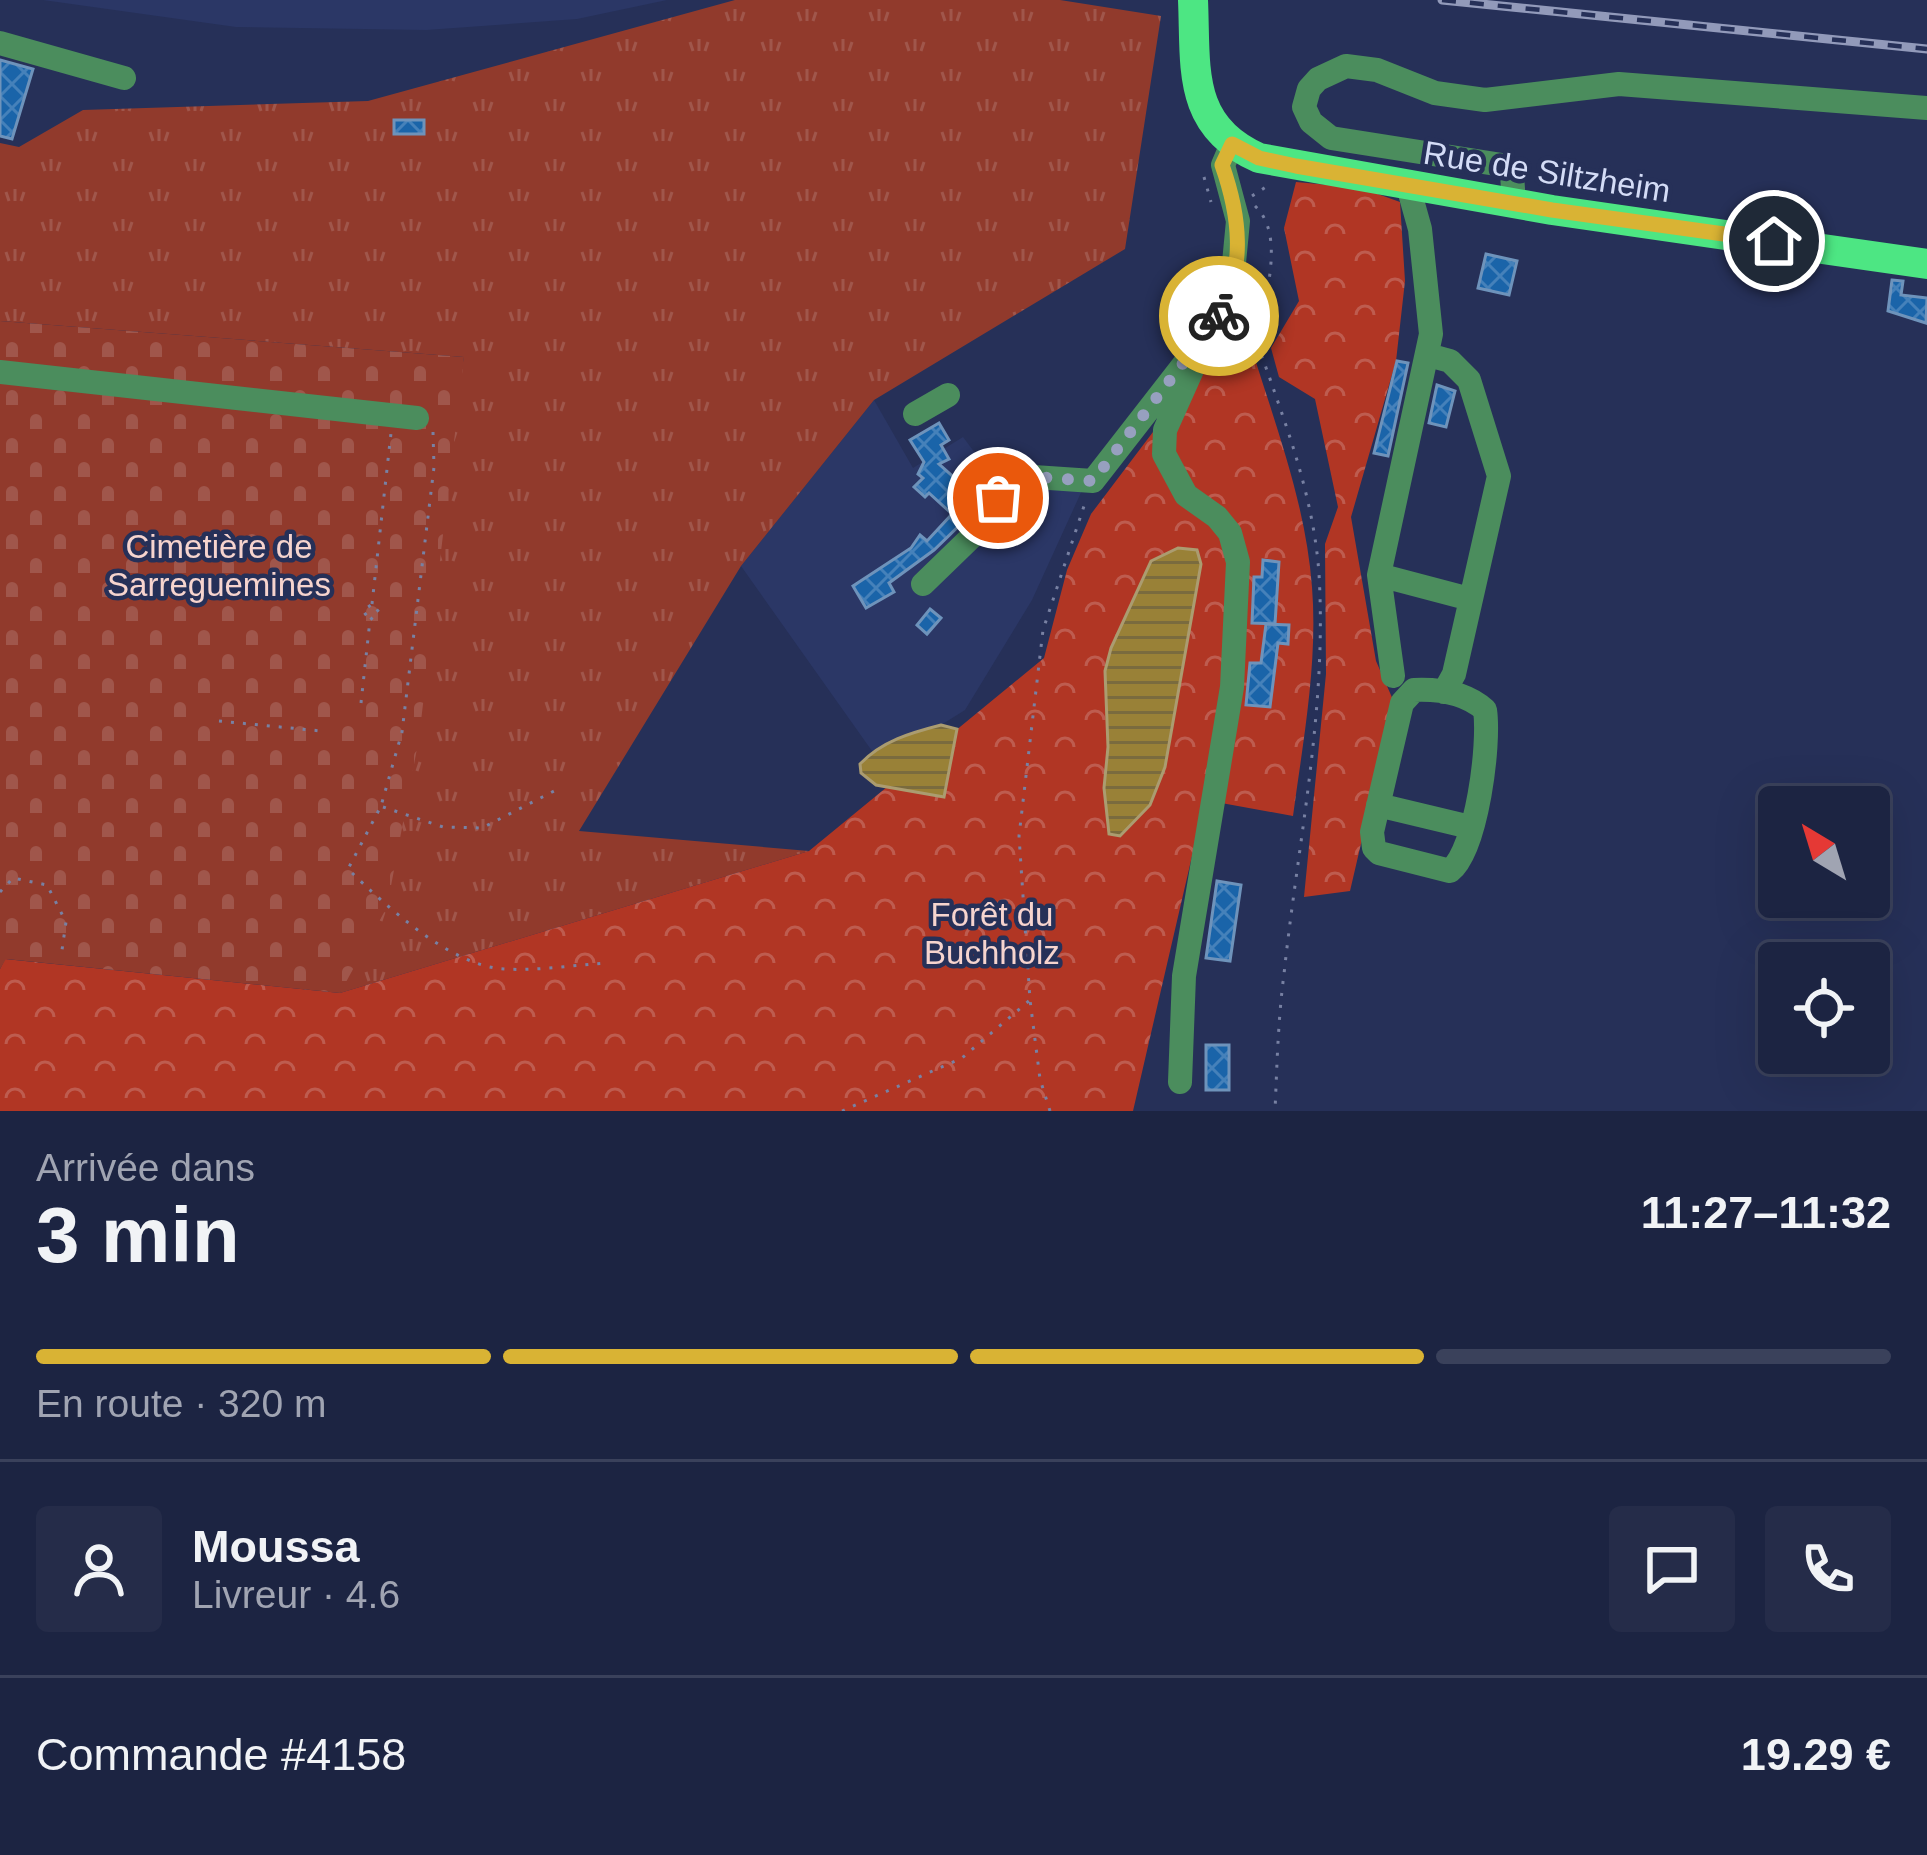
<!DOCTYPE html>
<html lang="fr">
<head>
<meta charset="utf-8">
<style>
  :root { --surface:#1c2442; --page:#252c49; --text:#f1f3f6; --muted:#a0a4b2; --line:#3a415b; --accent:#d9b334 }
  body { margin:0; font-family:Arial,sans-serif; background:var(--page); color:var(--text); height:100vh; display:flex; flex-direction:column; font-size:45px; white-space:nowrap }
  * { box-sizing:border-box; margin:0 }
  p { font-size:39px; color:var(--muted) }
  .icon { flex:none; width:66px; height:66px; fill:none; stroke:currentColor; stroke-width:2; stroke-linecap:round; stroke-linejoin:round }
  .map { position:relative; height:1111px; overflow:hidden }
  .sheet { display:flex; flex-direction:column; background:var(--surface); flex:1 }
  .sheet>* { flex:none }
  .needle { width:78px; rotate:322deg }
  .controls { position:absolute; left:1758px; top:786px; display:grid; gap:24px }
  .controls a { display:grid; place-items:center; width:132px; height:132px; border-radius:12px; background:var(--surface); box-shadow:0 12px 48px #0002,0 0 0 3px var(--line); font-size:60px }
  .pin { position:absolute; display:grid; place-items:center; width:102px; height:102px; color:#fff; margin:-51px; border:6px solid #fff; border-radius:50%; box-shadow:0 3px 12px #0007 }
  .courier { position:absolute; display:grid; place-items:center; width:120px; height:120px; margin:-60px; border:9px solid #d9b334; border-radius:50%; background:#fff; color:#222; box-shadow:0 3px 15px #0007 }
  .summary em { font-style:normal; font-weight:700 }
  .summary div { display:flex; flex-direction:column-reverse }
  .summary { display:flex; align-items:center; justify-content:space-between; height:204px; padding:0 36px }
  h1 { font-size:78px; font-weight:700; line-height:90px }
  .bar { display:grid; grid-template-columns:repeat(4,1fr); gap:18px 12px; align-content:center; height:144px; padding:0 36px }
  .bar i { height:15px; border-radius:9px; background:var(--line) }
  .bar .selected { background:var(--accent) }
  .bar p { grid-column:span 4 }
  .line { display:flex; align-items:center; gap:30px; padding:0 36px; border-top:3px solid var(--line) }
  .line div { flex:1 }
  .round { display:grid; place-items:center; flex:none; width:126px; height:126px; border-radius:12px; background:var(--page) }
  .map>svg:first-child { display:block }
</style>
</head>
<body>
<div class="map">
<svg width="1927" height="1111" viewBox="0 0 1927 1111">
  <defs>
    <pattern id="grass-tufts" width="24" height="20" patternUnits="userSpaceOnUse" patternTransform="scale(3)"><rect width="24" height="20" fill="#913a2c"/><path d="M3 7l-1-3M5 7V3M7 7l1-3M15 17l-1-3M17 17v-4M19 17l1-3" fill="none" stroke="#a0564b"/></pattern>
    <pattern id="forest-crowns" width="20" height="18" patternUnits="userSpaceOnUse" patternTransform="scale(3)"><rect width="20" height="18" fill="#b13624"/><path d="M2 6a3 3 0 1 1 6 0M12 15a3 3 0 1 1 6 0" fill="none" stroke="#be5c4f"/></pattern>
    <pattern id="cemetery-stones" width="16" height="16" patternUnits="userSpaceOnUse" patternTransform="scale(3)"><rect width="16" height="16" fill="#913a2c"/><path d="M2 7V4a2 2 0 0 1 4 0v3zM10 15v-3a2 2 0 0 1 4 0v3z" fill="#a0564b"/></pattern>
    <pattern id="water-rules" width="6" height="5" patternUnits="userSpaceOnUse" patternTransform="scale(3)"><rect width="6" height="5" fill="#998137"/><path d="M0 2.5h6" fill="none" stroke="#7a6b3e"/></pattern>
    <pattern id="building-cross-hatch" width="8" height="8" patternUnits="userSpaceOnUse" patternTransform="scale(3)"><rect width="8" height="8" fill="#1a64a9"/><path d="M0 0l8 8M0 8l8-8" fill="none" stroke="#4581ba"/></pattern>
  </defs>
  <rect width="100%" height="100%" fill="#263058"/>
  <path fill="#2b3766" d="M43,0h624l-90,19 -151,11 -190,-3z
    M874,400l39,68 50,-31 33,44 93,-6 -57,125 -67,110 -24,15 -38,10 -31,16 -131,-185z"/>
  <path fill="url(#grass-tufts)" d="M735,0h325l101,16 -36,233 -251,151 -133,166 -162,265 230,20 -469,142 124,-636 -464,-36v-178l19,4 64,-37 285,-9z"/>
  <path fill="url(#forest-crowns)" d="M1296,182l65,6 39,14 5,79 -9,80 -45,156 25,144 18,41 -44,189 -46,6 22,-223 -1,-130 13,-37 -23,-108 -36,-22 -8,-29 28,-47 -15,-73z
    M1215,350l39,6c24,76 52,151 58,231 6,76 -9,154 -19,229l-88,-16 -72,311h-1133v-142l5,-10 335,34 469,-142 235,-193 23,-88 24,-56z"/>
  <path fill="url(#cemetery-stones)" d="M0,321l464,36 -45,381 -32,169 -47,86 -334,-34 -6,10z"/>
  <path fill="url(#water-rules)" stroke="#ab9c70" stroke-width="3" d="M1178,548l19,2 4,14 -36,203 -15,38 -30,31 -11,-2 -5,-46 4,-41 -3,-76 6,-23 40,-87z
    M941,725l16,4 -13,68 -68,-12 -15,-12 -1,-9c22,-23 50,-31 81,-39z"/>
  <path fill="url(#building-cross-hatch)" stroke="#6e93bb" stroke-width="3" d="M0,60l33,9 -21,70 -12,-3z
    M394,120h30v14h-30z
    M1486,254l31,7 -8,34 -31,-7z
    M1892,280l11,1 -2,14 26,3 -1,25 -38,-12z
    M1397,361l11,2 -20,93 -14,-3z
    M1437,385l18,6 -9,36 -17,-4z
    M939,423l10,17 -8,5 8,14 -10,5 29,26 -5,6 5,4 -7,7 9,8 -36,35 -45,33 5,9 -28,16 -13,-22 58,-38 9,-13 7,6 25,-27 -23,-21 -4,4 -11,-10 9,-9 -5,-4 6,-12 -14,-22z
    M1263,560l16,2 -4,62 -23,-1 2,-46h8z
    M930,609l11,9 -14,16 -10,-9z
    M1266,624l23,1 -1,19 -10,-1 -8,64 -24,-2 4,-42h11z
    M1217,881l24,4 -11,76 -24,-3z
    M1206,1045h23v45h-23z"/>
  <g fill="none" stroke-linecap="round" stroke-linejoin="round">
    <path stroke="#7881a3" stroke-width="3" stroke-dasharray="3 9" stroke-linecap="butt" d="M1204,177l7,25
      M1252,196l17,-11
      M1255,206c32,30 8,95 3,134
      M1241,312c17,30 27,61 38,93 19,54 36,111 40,169 8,134 -21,268 -35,400 -6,46 -7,91 -9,137
      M433,432l1,35 -32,265 -21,74 -33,63c37,36 102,97 156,100 34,2 69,-4 103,-6
      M372,604l19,-171
      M361,703l9,-83 9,-8 -7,-8 -9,7 7,9
      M219,721l102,10
      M383,807l60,20 39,1 74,-38
      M0,892l13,-14 34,7 19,37 -5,35
      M842,1111l120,-53 68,-58
      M1050,1111l-10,-32 -10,-79 -11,-164 24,-206 43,-130"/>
    <path stroke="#4b8d5d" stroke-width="24" d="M0,43l124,35
      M1514,204l-2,-30 -10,-9 -171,-27 -20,-16 -7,-15 5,-18 9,-10 28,-13 31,4 58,23 50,7 134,-16 308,24
      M1428,355l22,6 19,19 30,96 -45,198 -10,18
      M0,372l417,46
      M915,414l33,-19
      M1379,575l91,24
      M923,584l65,-63 18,-46 87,6 116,-149 22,-38 7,-73 -15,-56 9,-21
      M1393,676l-14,-101 52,-241 -11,-105 -12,-43
      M1414,690c24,-1 52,3 71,20 5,34 -8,139 -35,161l-71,-18 -5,-5 -2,-16 30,-129z
      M1378,805l92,22
      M1180,1082l4,-106 48,-289 6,-125 -8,-29 -13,-16 -31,-22 -22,-41 1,-24 44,-98"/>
    <path stroke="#4de683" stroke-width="30" d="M1193,0c3,67 -7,126 66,158l293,52 375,54"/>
    <g stroke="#929aba" stroke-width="9">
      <path id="rail" d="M1442,0l485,49"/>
    </g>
    <use href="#rail" stroke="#263058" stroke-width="4.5" stroke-dasharray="14" stroke-linecap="butt"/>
  </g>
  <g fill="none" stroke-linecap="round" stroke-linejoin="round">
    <path stroke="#97a0bf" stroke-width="12" stroke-dasharray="0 21.6" d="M998,498l8,-23 87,6 126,-165"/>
    <path stroke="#d9b334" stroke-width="15" d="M1219,316c27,-49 21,-100 3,-151l10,-21 27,14 37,8 256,44 222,31"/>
  </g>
  <g text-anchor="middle" stroke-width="9" stroke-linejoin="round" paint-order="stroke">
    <g font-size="33" fill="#d4dcf6" stroke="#263058">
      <text transform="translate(1547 171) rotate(9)" y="12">Rue de Siltzheim</text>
    </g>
    <g font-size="33" fill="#f6d4ce" stroke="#263058">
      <text x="219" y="558">Cimetière de<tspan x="219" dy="38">Sarreguemines</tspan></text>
      <text x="992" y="926">Forêt du<tspan x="992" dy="38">Buchholz</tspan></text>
    </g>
  </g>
</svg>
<div class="controls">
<a><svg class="needle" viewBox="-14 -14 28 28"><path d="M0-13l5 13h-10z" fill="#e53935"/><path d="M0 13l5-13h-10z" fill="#a0a4b2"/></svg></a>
<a><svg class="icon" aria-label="locate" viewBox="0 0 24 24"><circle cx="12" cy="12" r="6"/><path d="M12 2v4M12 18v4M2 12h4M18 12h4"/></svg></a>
</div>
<div class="pin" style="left:998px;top:498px;background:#ea580c"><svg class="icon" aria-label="bag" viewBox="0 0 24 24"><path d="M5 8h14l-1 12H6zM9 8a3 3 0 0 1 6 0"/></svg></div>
<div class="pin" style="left:1774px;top:241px;background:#1f2937"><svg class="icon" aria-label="home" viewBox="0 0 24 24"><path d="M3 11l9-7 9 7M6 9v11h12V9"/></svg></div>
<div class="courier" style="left:1219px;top:316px"><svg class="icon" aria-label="bike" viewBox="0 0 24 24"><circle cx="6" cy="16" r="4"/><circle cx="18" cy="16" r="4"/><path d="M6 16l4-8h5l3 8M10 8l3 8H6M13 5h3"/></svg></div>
</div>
<section class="sheet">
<div class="summary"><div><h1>3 min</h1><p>Arrivée dans</p></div><em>11:27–11:32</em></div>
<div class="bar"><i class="selected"></i><i class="selected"></i><i class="selected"></i><i></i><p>En route · 320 m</p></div>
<div class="line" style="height:216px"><a class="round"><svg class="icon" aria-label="person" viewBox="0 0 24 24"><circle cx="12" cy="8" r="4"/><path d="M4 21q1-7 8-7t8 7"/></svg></a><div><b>Moussa</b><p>Livreur · 4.6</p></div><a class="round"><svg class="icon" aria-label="chat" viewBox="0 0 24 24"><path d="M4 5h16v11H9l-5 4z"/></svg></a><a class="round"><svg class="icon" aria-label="phone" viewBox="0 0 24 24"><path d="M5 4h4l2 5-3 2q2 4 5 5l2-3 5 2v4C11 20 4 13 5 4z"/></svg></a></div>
<div class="line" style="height:156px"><div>Commande #4158</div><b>19.29 €</b></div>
</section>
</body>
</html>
